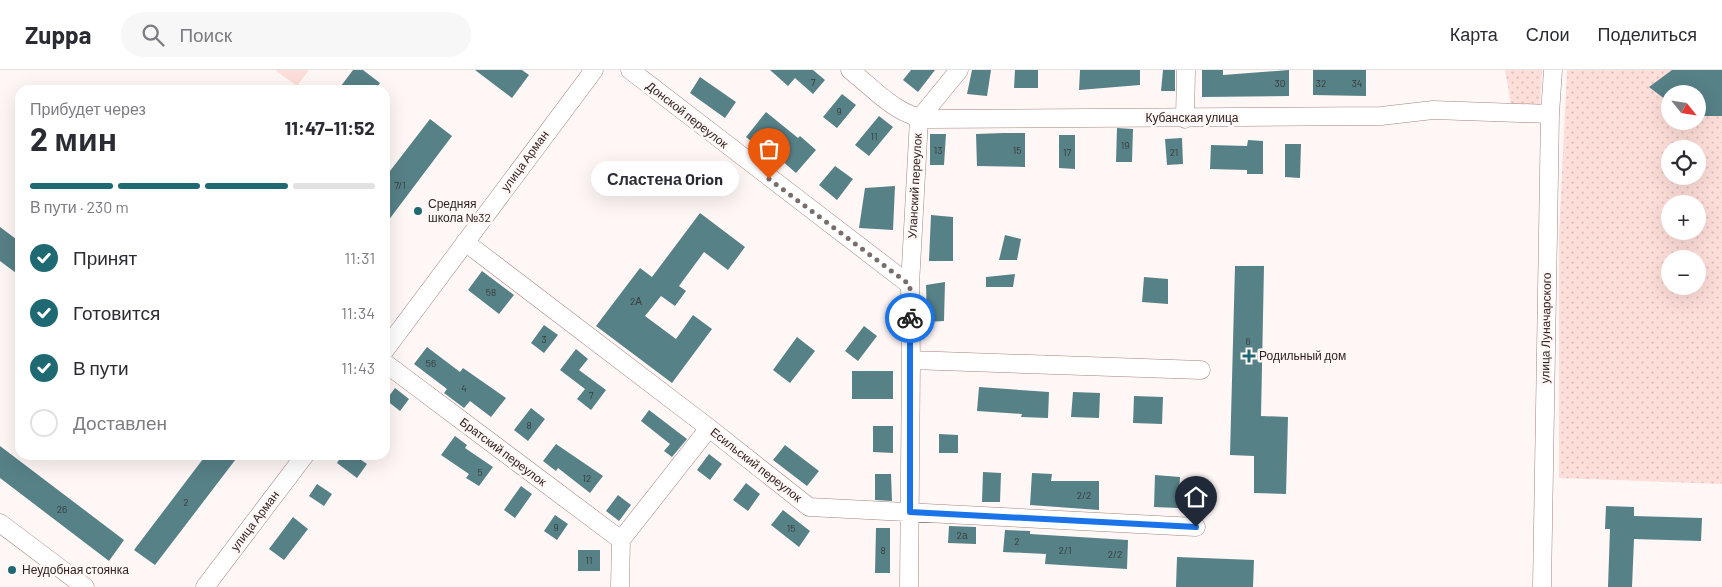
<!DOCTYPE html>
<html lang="ru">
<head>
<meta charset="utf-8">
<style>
  :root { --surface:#fff; --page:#f7f7f7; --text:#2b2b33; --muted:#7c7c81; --line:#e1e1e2; --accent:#1f6973 }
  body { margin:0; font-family:Barlow,sans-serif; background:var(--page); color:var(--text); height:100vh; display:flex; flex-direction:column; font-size:19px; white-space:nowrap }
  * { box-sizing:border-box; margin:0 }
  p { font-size:16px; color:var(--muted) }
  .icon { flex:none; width:28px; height:28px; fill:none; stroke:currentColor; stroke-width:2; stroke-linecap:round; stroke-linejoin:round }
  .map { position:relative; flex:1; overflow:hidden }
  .sheet { position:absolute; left:15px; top:15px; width:375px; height:375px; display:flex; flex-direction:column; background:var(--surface); border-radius:15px; box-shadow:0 5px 20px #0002 }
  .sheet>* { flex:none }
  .needle { width:32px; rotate:120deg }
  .fabs { position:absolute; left:1661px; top:15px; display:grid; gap:10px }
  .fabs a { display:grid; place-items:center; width:45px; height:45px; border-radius:50%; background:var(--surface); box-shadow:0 5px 20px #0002; font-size:25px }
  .pin { position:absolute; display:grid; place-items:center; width:42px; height:42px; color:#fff; margin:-51px -21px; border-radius:50% 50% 50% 0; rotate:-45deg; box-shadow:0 0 5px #0007 }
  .pin .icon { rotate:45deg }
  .courier { position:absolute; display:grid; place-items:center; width:50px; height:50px; margin:-25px; border:4px solid #1a73e8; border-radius:50%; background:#fff; color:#222; box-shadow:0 1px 6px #0007 }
  .bubble { position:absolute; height:35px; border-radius:18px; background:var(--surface); box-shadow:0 5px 20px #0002; font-size:16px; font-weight:700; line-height:35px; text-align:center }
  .headline em { font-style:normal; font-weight:700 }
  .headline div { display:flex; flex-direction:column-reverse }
  .headline { display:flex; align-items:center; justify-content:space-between; height:85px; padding:0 15px }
  h1 { font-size:32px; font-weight:700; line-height:38px }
  .bar { display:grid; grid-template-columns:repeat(4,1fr); gap:8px 5px; align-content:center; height:60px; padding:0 15px }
  .bar i { height:6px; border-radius:4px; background:var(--line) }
  .bar .on { background:var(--accent) }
  .bar p { grid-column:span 4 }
  ol { padding:0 15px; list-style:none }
  li { display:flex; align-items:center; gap:15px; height:55px }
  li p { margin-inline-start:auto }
  li .icon { padding:5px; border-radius:50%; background:var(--accent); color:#fff; stroke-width:4 }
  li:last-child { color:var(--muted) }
  li i { width:28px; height:28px; border:2px solid var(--line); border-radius:50% }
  header { display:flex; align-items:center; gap:30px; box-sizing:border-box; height:70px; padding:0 25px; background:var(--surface); border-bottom:1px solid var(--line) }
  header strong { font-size:24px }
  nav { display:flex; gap:28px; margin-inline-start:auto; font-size:18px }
  .search { width:350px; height:45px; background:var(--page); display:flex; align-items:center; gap:12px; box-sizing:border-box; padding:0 18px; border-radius:28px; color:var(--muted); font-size:19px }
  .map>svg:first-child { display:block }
</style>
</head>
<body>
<header>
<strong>Zuppa</strong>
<div class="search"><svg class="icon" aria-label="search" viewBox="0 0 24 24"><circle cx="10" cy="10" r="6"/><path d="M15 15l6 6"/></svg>Поиск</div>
<nav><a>Карта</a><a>Слои</a><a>Поделиться</a></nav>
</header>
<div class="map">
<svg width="1722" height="517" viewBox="0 0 1722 517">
  <defs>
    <pattern id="park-dots" width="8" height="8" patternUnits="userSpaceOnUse" patternTransform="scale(1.25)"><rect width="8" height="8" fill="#feded9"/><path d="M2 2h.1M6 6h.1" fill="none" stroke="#dabeba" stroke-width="1.8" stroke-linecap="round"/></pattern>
  </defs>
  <rect width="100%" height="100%" fill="#fff7f6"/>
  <path fill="#feded9" d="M275,0h34l-12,16z"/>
  <path fill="url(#park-dots)" fill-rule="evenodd" d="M1505,0h37l-2,36 -29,-1z
    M1567,0h155v414l-163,-6v-244zM1670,24h28v27h-28zM1670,79h28v27h-28zM1670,134h28v27h-28zM1670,189h28v27h-28z"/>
  <path fill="#568187" d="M353,0h10l17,13 -5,7h-37z
    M475,0h47l7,5 -17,23z
    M770,0h43l12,10 -12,14 -18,-16 -7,8z
    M911,0h24l-17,22 -15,-12z
    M972,0h19l-4,26 -20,-2z
    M1015,0h23v18h-24z
    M1080,0h60v15l-61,5z
    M1163,0h12v21h-14z
    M1202,0h21v5l66,-5v26l-87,1z
    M1313,0h53v26l-53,-1z
    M1672,0h50v46h-24v-22h-28v9l-21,-16z
    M700,7l36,25 -11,16 -35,-25z
    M842,24l14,11 -19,23 -14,-11z
    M766,42l32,26 2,-2 16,14 -20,23 -31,-27 -3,4 -16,-13z
    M879,46l14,11 -24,29 -14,-11z
    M430,49l22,17 -67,89v-58l5,4z
    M1117,58l16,1 -1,33h-16z
    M1003,63h22v34l-48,-1 -1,-32z
    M930,64h16l-2,31h-14z
    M1059,65h16v34l-16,-1z
    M1182,68l1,26 -16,1 -2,-26z
    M1248,70l15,1v33h-16v-4l-37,-1 1,-24 36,1z
    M1285,74h16l-1,34 -15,-1z
    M835,96l18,13 -16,21 -18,-15z
    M895,116l-2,44 -34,-2 6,-40z
    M700,143l45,34 -17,23 -24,-18 -25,34 7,5 -11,15 -14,-10 -16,20 31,23 17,-24 19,14 -40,54 -76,-57 44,-58 12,9z
    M931,145l22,2v44h-24z
    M0,157l20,15v34l-20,-15z
    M1005,165l16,4 -4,21h-18z
    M1235,196h29l-3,150 27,1 -2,77 -32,-1v-37l-24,-1z
    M482,201l32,24 -15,19 -31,-24z
    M1015,204l-2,13h-27v-10z
    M1144,207l24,2v25l-26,-2z
    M945,212l-1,39 -17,1 -1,-37z
    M544,255l14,10 -14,18 -13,-10z
    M864,256l13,10 -19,25 -13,-10z
    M797,267l18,14 -25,32 -17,-13z
    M427,277l33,25 3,-4 43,30 -15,19 -21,-16 -6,7 -20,-15 3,-4 -33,-25z
    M576,279l12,10 -9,11 27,20 -15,20 -14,-11 8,-10 -25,-19z
    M852,301h41v28h-41z
    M979,317l70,5 -1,26 -27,-1 1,-3 -45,-3z
    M395,318l14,11 -9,12 -14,-11z
    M1073,322l27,1 -1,25 -28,-1z
    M1134,326l29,1 -1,27 -29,-1z
    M531,338l14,11 -17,22 -14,-11z
    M649,340l38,29 -15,18 -8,-6 6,-7 -29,-23z
    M873,356h20v27l-20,-1z
    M939,364l19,1v18h-19z
    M455,366l12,9 -2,3 28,19 -14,19 -13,-8 3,-4 -28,-19z
    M556,374l47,32 -13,17 -32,-25 -2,3 -13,-10z
    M785,375l34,26 -12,15 -34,-26z
    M0,376l124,94 -15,21 -109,-83z
    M709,384l13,10 -12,16 -13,-10z
    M206,385h33l-84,110 -21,-15z
    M342,385h12l13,9 -10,14 -20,-15z
    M983,402l18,1 -1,29h-18z
    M1032,403l20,1 -1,7h48v29l-69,-5z
    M875,404h16l1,27 -17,-1z
    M1155,405l25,2 -2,31 -24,-1z
    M746,413l14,11 -12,17 -15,-11z
    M317,414l15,10 -8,12 -15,-10z
    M521,416l11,8 -17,24 -11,-8z
    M618,425l13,10 -12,16 -13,-10z
    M1606,436l28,1v9l68,2 -1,23 -67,-2 -2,48h-24l2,-58h-5z
    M783,440l27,21 -11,16 -28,-22z
    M555,445l13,9 -11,16 -13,-9z
    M293,447l15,12 -24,31 -15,-11z
    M949,456l27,1v17l-28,-1z
    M876,458h14v45h-15z
    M1005,460l25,1v3l98,6 -1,29 -82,-5 1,-10 -43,-2z
    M578,480h22v21h-22z
    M1177,487l77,3 -1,27h-77z"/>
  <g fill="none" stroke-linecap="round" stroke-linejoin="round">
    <g stroke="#a4847f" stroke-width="19">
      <path id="minor" d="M630,0l280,215 1,75 -2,227
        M850,0c23,18 48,47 78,49l453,-3 52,-6 117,4
        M1185,49l1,-49
        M465,172l244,186 100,79 387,20
        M910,215l9,-166 40,-49
        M385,280l209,-280
        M911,290l290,10
        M385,293l236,177 88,-112
        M0,453l85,64
        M205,517l100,-132
        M620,517l1,-47
        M1542,517l8,-473 3,-44"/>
    </g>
    <use href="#minor" stroke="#fff" stroke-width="18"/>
  </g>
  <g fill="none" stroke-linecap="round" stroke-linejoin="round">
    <path stroke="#786d6c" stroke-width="5" stroke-dasharray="0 9" d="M769,109l141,106v33"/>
    <path stroke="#1a73e8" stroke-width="6" d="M910,248v194l286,15"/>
  </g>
  <g fill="#1f6973" stroke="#fff7f6" stroke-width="2">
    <circle cx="418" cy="141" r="5"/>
    <path d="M1246.5 278.5h5v5h5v5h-5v5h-5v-5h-5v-5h5z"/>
    <circle cx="12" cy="500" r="5"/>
  </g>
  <g text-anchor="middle" stroke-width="5" stroke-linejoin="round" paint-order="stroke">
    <g font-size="10" fill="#393a3a">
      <text x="813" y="16">7</text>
      <text x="1280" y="17">30</text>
      <text x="1321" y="17">32</text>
      <text x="1357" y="17">34</text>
      <text x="839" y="45">9</text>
      <text x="874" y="70">11</text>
      <text x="1125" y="79">19</text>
      <text x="938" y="84">13</text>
      <text x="1017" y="84">15</text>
      <text x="1067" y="86">17</text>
      <text x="1174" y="86">21</text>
      <text x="400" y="119">7/1</text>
      <text x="491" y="226">58</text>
      <text x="636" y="235">2А</text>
      <text x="544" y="273">3</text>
      <text x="1248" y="275">6</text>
      <text x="431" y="297">56</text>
      <text x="464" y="322">4</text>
      <text x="591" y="329">7</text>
      <text x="529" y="359">8</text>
      <text x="480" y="406">5</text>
      <text x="587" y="412">12</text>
      <text x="1084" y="429">2/2</text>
      <text x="186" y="436">2</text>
      <text x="62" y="443">26</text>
      <text x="556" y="461">9</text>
      <text x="791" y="462">15</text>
      <text x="962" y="469">2а</text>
      <text x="1017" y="475">2</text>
      <text x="883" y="484">8</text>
      <text x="1065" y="484">2/1</text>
      <text x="1115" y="488">2/2</text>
      <text x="589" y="494">11</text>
    </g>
    <g font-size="12" fill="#2f2321" stroke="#fff7f6">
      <text transform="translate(687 45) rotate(38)" y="4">Донской переулок</text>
      <text x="1192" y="52">Кубанская улица</text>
      <text transform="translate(525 91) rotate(-54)" y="4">улица Арман</text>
      <text transform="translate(915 116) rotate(-87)" y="4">Уланский переулок</text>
      <text transform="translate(1546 258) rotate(-89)" y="4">улица Луначарского</text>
      <text transform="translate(503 382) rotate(37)" y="4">Братский переулок</text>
      <text transform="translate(756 395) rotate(38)" y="4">Есильский переулок</text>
      <text transform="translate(255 451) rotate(-53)" y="4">улица Арман</text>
    </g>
    <g font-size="12" fill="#2f2321" stroke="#fff7f6" text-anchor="start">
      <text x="428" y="138">Средняя<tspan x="428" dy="14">школа №32</tspan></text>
      <text x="1259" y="290">Родильный дом</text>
      <text x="22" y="504">Неудобная стоянка</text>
    </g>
  </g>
</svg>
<div class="fabs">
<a><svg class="needle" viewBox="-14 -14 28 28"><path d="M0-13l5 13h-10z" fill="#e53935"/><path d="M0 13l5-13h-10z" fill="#7c7c81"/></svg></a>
<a><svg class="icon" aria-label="locate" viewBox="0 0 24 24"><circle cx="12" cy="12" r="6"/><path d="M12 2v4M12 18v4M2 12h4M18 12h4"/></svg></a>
<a>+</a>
<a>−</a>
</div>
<div class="pin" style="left:769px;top:109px;background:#ea580c"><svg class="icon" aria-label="bag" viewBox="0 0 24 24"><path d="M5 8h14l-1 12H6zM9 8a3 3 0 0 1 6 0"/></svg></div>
<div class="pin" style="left:1196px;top:457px;background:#1f2937"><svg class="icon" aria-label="home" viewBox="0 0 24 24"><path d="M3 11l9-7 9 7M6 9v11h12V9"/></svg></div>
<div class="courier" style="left:910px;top:248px"><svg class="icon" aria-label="bike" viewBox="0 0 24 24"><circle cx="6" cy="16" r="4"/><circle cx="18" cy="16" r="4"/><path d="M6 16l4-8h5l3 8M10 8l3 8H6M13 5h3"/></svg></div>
<div class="bubble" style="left:591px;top:91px;width:148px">Сластена Orion</div>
<section class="sheet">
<div class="headline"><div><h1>2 мин</h1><p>Прибудет через</p></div><em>11:47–11:52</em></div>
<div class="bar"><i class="on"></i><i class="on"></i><i class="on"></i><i></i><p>В пути · 230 m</p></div>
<ol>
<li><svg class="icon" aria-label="check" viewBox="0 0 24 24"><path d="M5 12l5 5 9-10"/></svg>Принят<p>11:31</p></li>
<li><svg class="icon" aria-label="check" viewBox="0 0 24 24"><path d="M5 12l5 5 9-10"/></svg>Готовится<p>11:34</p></li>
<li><svg class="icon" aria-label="check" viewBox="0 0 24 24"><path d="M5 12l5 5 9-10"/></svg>В пути<p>11:43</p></li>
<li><i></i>Доставлен</li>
</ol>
</section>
</div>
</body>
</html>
